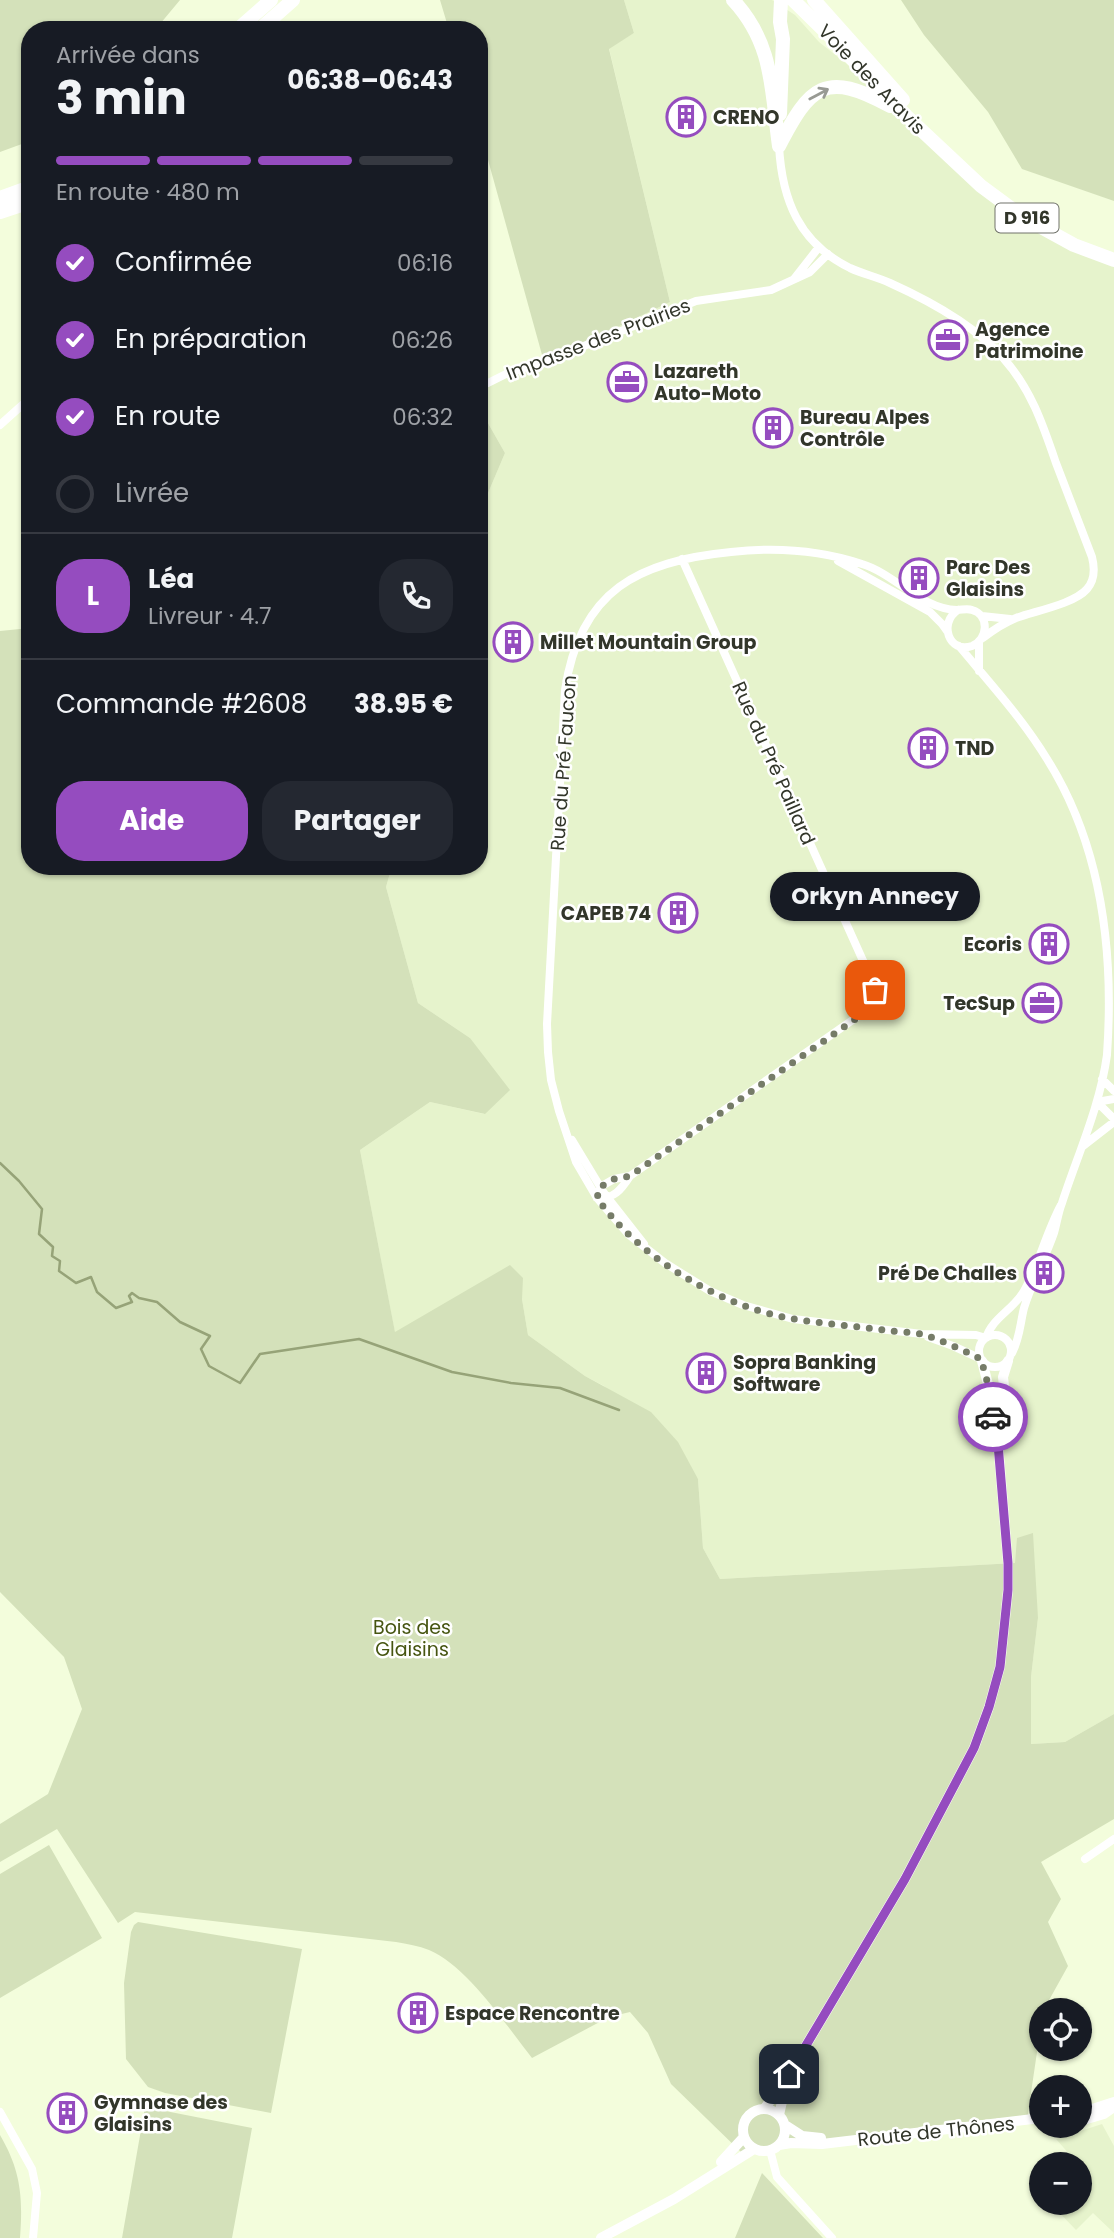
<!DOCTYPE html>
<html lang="fr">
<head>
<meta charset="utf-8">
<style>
  :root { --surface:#171b24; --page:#242831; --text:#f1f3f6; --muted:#9ea1a6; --line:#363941; --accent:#954cbf }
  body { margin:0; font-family:Poppins,sans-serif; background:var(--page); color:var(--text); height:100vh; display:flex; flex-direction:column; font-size:26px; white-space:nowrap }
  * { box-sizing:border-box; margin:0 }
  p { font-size:23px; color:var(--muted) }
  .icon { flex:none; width:38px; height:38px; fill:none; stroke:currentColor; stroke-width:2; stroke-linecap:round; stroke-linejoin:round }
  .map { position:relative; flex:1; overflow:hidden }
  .side { position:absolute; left:21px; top:21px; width:467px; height:854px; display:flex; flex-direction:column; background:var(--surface); border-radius:28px; box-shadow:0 2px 5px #0004 }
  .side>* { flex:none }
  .controls { position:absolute; left:1029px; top:1998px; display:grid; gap:14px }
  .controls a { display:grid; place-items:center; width:63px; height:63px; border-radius:50%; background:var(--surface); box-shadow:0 2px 5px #0004; font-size:35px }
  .pin { position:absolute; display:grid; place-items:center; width:60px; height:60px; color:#fff; margin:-30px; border-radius:14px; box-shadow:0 4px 10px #0006 }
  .courier { position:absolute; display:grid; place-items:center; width:70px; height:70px; margin:-35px; border:5px solid #954cbf; border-radius:50%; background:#fff; color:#222; box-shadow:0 2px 9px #0007 }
  .bubble { position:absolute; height:49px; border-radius:24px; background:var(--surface); box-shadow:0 2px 5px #0004; font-size:23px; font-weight:700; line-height:49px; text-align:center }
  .head em { font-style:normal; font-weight:700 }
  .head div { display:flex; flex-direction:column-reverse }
  .head { display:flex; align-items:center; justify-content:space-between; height:119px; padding:0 35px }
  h1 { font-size:46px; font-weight:700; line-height:52px }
  .bar { display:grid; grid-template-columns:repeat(4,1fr); gap:10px 7px; align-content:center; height:84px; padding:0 35px }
  .bar i { height:9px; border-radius:5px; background:var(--line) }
  .bar .on { background:var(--accent) }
  .bar p { grid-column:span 4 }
  .line { display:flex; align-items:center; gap:18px; padding:0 35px; border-top:2px solid var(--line) }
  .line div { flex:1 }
  .round { display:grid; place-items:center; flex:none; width:74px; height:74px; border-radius:28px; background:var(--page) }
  ol { padding:0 35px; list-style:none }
  li { display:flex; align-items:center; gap:21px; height:77px }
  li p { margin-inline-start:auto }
  li .icon { padding:7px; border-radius:50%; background:var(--accent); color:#fff; stroke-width:4 }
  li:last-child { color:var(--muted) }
  li i { width:38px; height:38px; border:4px solid var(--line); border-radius:50% }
  .action { display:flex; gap:14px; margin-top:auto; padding:14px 35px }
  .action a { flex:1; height:80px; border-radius:28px; background:var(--accent); color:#fff; font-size:28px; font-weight:700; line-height:80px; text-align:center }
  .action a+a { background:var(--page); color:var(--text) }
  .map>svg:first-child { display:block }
</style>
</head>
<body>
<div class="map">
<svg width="1114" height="2238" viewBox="0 0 1114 2238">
  <rect width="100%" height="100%" fill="#f3fddc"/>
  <path fill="#e6f3cc" d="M624,0h148l23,15 24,27 67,53 73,73 92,65 63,25v1456l-49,28 -34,2v-67l7,-59 -23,-55 -295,16 -17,-31 -5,-69 -94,-93 -19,-10 -57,-41 -6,-36v-21l-127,55 -35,-183 70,-48 54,12 -14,-76 -52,-35 -32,-116 6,-21h88v-354l25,-59 -25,-44v-25l64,-22 126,-60 -61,-254 25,-15z
    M1102,2124l12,22v87l-21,-20 -17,17 -26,-27h30v-38h-18l9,-9 -15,-17z"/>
  <path fill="#d4e1ba" d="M0,0h180l-25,30h-125v111l-30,11z
    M440,0h184l10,33 -25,16 61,253 -126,60 -64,-231v-101h-31z
    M901,0h213v201l-92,-32 -34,-57 -64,-77z
    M480,409l25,44 -25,59z
    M30,628v238h362l-6,21 32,116 52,35 40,52 -25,24 -55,-12 -70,48 35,182 115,-67 13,13 -1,21 6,36 57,41 66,36 27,30 20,37 5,69 17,31 295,-16 2,-25 16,-5 5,85 -7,59v67l34,-2 49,-28v105l-73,43 20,37 -13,23 20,44 -25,45h-2v14l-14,95 -285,33 -71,-69 -23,-51 -18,-21 -21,5 -77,41c-26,-33 -65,-92 -103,-108 -10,-4 -22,-6 -33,-8l-261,-30 -17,11 -61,-94 -57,33v-38l48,-30 34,-85 -18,-52 -64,-65v-961z
    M49,1845l53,93 -102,60v-124z
    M138,1922l164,27 -31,164 -106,-20 -17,-6 -22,-28 -2,-76 7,-51 3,-7z
    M145,2107l107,21 -20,110h-110z
    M0,2135c21,36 23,62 20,103h-20z
    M762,2173l61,65h-88z"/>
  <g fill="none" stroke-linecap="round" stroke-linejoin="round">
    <path stroke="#96a378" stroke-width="2.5" d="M0,1163l19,18 23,28 -3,25 14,13 -1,9 8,5 -1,10 17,12 15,-6 6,15 19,16 16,-6 -3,-6 3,-3 7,5 18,4 23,20 30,14 -9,13 8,17 31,17 20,-29 99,-15 93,33 59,11 49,5 59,22"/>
    <path stroke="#fff" stroke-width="8" d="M779,146c3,54 20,97 71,122 13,6 27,9 40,15 40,18 85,42 114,76 27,30 39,66 52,104 12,31 24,63 36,94 3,12 3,23 -5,32 -13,15 -52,22 -71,29 -12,5 -23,12 -33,20
      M794,279l25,-32
      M488,383l20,-10 36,-11 152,-61 75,-11 39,-18 18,-18
      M0,425l30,-27
      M838,561l92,51 12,12 5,7
      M958,610c-20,13 -9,44 14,36 16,-6 18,-31 0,-36 -5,-2 -10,0 -15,0 -36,-1 -62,-36 -95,-46 -42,-14 -87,-17 -131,-12 -92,9 -151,38 -166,138l-18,334 1,28 3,28 8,31 17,51 21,36 31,36 37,29 45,28 33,14 50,14 129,15 54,1 10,3c6,-20 28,-29 38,-47 15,-27 22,-58 37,-86
      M982,616l28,3
      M979,642v29
      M959,646c30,36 63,72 88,113 55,87 67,195 60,296 -7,51 -29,99 -45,148 -4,10 -5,20 -8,30 -9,26 -22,49 -30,75 -4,16 -4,30 -12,45
      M1102,1079l12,12
      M1097,1102l17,17
      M1097,1102l17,-3
      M572,1140l32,53 40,51
      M1083,1146l31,-24
      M630,1176l-16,3 -14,8 -3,11c17,1 24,-8 33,-22l234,-164 11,-17 -6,-21 -187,-415
      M979 1351a16 16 0 1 1 32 0a16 16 0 1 1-32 0Z
      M928,1337l25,9 28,13
      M1085,1859l29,-20
      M0,2112l32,57 5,24 -4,45
      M770,2150l7,27 55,61"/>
    <path stroke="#fff" stroke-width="10" d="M999,1440l8,-27 -4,-36 5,-16
      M765,2108l24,-34 116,-195 69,-131 15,-41 11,-40 8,-77v-27l-10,-120 -8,-51 -8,-31
      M779,2115l7,-31"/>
    <path stroke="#fff" stroke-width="10" d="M743 2130a21 21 0 1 1 42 0a21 21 0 1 1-42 0Z
      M1080,2113l34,-11
      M1080,2121l24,-7 10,-7
      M785,2125l17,11 19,2
      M779,2145l12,-2 31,1 219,-26
      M721,2162l23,-25
      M601,2238l73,-39 80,-50"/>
    <path stroke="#fff" stroke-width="14" d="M733,0c41,44 38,90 46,146
      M793,0l47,46 61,65 80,75 35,26 27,16 31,17 40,15
      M814,0l89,100
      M237,30l34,-30
      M259,30l34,-30
      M780,114l3,-75 -3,-17 1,-22
      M779,146c31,-60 46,-76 111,-40
      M0,198l30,-11
      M0,212l30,-10"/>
  </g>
  <defs><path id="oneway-shaft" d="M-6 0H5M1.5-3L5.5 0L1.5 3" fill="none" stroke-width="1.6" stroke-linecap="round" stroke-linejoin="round" transform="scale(1.75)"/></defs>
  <use stroke="#989a94" href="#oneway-shaft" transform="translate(819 94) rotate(-28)"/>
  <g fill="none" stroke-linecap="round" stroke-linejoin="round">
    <path stroke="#767c68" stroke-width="7" stroke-dasharray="0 12.6" d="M875,990l-2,12 -9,11 -234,163 -16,3 -14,8 -3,11c42,60 124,109 197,121 30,5 60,7 90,11 12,2 26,2 37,4 21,6 41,16 60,25l9,33 3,25"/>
    <path stroke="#954cbf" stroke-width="9" d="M789,2074l116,-195 69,-131 15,-41 11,-40 8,-77v-27l-10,-119 -5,-27"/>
  </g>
  <defs>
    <g id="building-ring" transform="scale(2.0125)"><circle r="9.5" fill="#fff" stroke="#954cbf" stroke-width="1.5"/><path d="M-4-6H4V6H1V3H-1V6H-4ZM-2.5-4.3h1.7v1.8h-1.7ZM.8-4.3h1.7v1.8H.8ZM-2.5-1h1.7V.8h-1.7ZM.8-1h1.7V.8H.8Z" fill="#954cbf"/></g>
    <g id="office-ring" transform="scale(2.0125)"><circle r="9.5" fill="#fff" stroke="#954cbf" stroke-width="1.5"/><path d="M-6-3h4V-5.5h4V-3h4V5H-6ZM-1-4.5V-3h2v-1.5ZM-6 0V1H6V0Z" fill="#954cbf"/></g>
  </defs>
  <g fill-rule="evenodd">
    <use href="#building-ring" x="686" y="117"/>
    <use href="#office-ring" x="948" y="340"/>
    <use href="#office-ring" x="627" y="382"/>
    <use href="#building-ring" x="773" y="428"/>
    <use href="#building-ring" x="919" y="578"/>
    <use href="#building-ring" x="513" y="642"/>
    <use href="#building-ring" x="928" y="748"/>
    <use href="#building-ring" x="678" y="913"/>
    <use href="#building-ring" x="1049" y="944"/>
    <use href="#office-ring" x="1042" y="1003"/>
    <use href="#building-ring" x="1044" y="1273"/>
    <use href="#building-ring" x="706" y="1373"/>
    <use href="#building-ring" x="418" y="2013"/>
    <use href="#building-ring" x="67" y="2113"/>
  </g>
  <g text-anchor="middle" stroke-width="5" stroke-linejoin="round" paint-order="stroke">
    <rect fill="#fff" stroke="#70726a" stroke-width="2" x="995.5" y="203.5" width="63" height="29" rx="5"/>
    <g font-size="18" font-weight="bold" fill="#32362a">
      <text x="1027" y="224">D 916</text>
    </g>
    <g font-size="19" fill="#32362a" stroke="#fff">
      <text transform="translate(872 79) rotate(46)" y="7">Voie des Aravis</text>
      <text transform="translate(598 339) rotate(-21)" y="7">Impasse des Prairies</text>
      <text transform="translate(563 763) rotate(-86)" y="7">Rue du Pré Faucon</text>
      <text transform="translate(774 763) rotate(66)" y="7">Rue du Pré Paillard</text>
      <text transform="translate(936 2131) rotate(-6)" y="7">Route de Thônes</text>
    </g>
    <g font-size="19" font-weight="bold" fill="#32362a" stroke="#fff" text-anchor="start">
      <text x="713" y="124">CRENO</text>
      <text x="975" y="336">Agence<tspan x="975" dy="22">Patrimoine</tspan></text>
      <text x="654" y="378">Lazareth<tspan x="654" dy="22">Auto-Moto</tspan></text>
      <text x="800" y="424">Bureau Alpes<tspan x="800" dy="22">Contrôle</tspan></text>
      <text x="946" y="574">Parc Des<tspan x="946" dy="22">Glaisins</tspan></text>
      <text x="540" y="649">Millet Mountain Group</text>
      <text x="955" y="755">TND</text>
      <text x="651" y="920" text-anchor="end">CAPEB 74</text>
      <text x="1022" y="951" text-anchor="end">Ecoris</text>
      <text x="1015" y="1010" text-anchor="end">TecSup</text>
      <text x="1017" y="1280" text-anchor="end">Pré De Challes</text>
      <text x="733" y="1369">Sopra Banking<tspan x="733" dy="22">Software</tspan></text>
      <text x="445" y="2020">Espace Rencontre</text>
      <text x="94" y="2109">Gymnase des<tspan x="94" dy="22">Glaisins</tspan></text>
    </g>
    <g font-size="19" fill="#465511" stroke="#fff">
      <text x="412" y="1634">Bois des<tspan x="412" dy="22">Glaisins</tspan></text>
    </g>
  </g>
</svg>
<div class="controls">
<a><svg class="icon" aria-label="locate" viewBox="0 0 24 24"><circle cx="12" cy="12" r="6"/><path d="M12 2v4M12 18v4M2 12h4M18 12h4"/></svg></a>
<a>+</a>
<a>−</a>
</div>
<div class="pin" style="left:875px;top:990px;background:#ea580c"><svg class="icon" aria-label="bag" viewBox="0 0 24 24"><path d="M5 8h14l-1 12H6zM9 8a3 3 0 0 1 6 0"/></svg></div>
<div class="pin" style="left:789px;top:2074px;background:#1f2937"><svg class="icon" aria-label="home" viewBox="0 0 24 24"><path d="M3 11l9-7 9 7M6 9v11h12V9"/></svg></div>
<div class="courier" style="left:993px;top:1417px"><svg class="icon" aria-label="car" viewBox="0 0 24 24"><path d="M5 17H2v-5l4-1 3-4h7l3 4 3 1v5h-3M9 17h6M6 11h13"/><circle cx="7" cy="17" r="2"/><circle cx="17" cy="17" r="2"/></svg></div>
<div class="bubble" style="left:770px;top:872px;width:210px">Orkyn Annecy</div>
<section class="side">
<div class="head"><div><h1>3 min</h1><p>Arrivée dans</p></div><em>06:38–06:43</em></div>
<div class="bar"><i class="on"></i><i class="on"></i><i class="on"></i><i></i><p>En route · 480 m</p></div>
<ol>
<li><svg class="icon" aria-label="check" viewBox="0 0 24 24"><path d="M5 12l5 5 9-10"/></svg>Confirmée<p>06:16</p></li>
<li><svg class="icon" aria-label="check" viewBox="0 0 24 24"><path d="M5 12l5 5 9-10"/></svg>En préparation<p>06:26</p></li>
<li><svg class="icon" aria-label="check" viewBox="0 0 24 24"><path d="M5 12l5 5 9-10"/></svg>En route<p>06:32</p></li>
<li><i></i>Livrée</li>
</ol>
<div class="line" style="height:126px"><b class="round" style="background:var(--accent);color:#fff">L</b><div><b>Léa</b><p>Livreur · 4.7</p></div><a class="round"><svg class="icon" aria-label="phone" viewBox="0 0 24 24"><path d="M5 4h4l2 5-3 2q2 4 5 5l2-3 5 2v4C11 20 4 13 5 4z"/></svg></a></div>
<div class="line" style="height:91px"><div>Commande #2608</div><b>38.95 €</b></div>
<div class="action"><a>Aide</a><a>Partager</a></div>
</section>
</div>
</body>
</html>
